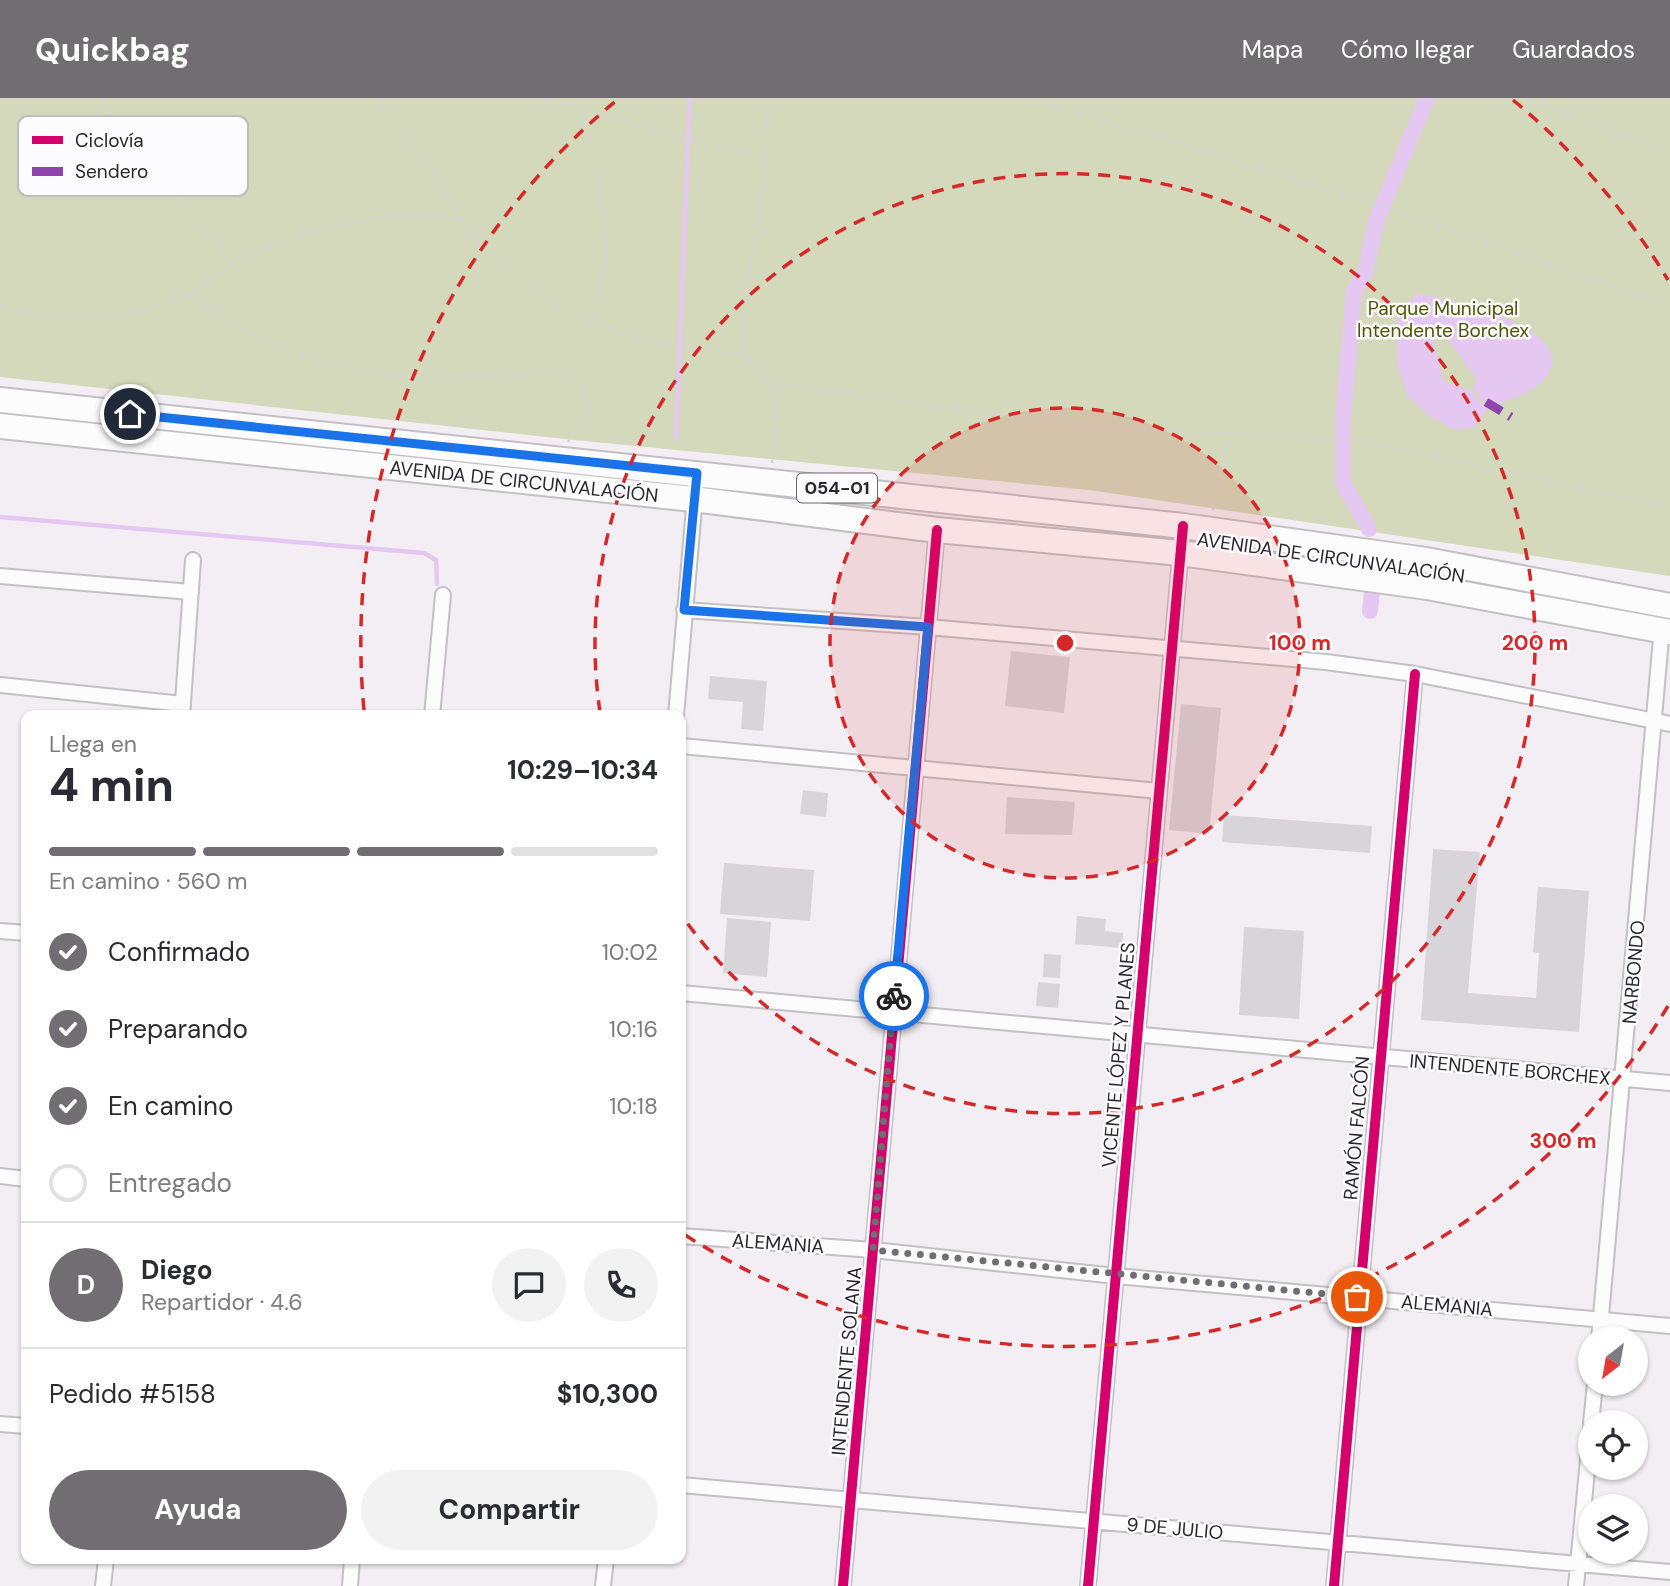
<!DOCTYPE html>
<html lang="es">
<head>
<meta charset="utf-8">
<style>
  :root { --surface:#fff; --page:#f2f2f3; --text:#2b2b33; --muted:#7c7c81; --line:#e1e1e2; --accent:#716d73 }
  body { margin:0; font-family:"DM Sans",sans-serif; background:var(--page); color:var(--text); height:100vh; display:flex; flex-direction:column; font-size:26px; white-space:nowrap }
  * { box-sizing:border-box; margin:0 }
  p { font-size:23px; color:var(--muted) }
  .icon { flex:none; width:38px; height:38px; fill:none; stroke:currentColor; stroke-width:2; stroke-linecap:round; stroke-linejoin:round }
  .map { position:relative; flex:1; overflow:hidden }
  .drawer { position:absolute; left:21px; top:612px; width:665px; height:854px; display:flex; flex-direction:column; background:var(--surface); border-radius:14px; box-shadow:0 2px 5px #0004 }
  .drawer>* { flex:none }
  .needle { width:46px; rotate:211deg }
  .buttons { position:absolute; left:1578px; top:1228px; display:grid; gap:14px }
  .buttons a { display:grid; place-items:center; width:70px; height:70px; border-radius:50%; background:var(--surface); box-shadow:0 2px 5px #0004; font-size:35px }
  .pin { position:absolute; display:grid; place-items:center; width:60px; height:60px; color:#fff; margin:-30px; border:4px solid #fff; border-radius:50%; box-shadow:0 2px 7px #0007 }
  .courier { position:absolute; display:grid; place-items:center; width:70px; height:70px; margin:-35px; border:5px solid #1a73e8; border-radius:50%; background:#fff; color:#222; box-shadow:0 2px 9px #0007 }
  .overview em { font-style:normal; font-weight:700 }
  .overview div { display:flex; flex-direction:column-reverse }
  .overview { display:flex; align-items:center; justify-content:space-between; height:119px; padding:0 28px }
  h1 { font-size:46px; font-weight:700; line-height:52px }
  .bar { display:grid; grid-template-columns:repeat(4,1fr); gap:10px 7px; align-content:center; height:84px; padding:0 28px }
  .bar i { height:9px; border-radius:5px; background:var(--line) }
  .bar .current { background:var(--accent) }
  .bar p { grid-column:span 4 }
  .line { display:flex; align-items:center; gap:18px; padding:0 28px; border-top:2px solid var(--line) }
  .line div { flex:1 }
  .round { display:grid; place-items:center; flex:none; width:74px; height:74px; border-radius:37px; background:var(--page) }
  ol { padding:0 28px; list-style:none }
  li { display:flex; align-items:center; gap:21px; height:77px }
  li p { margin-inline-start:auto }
  li .icon { padding:7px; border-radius:50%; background:var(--accent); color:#fff; stroke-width:4 }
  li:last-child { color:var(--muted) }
  li i { width:38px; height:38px; border:4px solid var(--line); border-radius:50% }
  .cta { display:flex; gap:14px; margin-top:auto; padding:14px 28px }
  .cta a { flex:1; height:80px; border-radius:42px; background:var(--accent); color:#fff; font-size:28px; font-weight:700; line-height:80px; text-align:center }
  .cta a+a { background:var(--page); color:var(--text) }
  header { display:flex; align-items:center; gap:42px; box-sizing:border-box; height:98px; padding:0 35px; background:var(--accent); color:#fff }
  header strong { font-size:33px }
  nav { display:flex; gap:38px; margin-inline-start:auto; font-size:24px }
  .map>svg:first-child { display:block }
</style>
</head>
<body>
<header>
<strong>Quickbag</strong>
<nav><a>Mapa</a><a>Cómo llegar</a><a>Guardados</a></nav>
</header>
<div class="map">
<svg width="1670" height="1488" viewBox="0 0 1670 1488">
  <rect width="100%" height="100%" fill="#f2eef4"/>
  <path fill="#d3d9ba" d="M0,0h1670v478l-581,-86 -515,-50 -574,-63z"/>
  <path fill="#e5c8f2" d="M1416,196c28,2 159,33 133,79 -11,19 -42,27 -60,35l-17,-20 5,-8 -37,-52 -8,6 11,47 27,9 17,19 -12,18 -19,3 -27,-14 -21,-20 -11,-31v-51z"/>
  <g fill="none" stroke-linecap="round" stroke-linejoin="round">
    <path stroke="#e5c8f2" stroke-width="4.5" d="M676,340l14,-340
      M0,419l424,36 12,7 1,24"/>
    <path stroke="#e5c8f2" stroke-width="16" d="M1369,431l-26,-46v-63l11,-128 11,-20 12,-53 50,-121
      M1370,513l2,-20"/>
  </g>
  <path fill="#d8d5da" d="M1011,553l59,6 -6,56 -59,-7z
    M710,578l57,5 -4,50 -22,-2 2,-27 -35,-3z
    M1181,606l40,4 -12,126 -40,-4z
    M803,692l25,3 -2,24 -26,-3z
    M1007,699l68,5 -3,33 -67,-1z
    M1224,717l148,11 -2,27 -148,-11z
    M1433,751l47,3 -12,141 68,5 3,-45 -6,-1 5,-65 51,4 -10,141 -158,-12z
    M724,765l90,7 -4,51 -90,-7z
    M1077,818l29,3 -1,12 18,2 -1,15 -47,-4z
    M727,820l44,4 -4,55 -44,-4z
    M1244,829l60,4 -5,88 -60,-4z
    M1044,856l17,1 -1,23 -17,-1z
    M1038,884l22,2 -2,24 -22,-2z"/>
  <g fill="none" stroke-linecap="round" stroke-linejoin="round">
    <g stroke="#c3c0c5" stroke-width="18">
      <path id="street" d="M0,478l191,16
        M684,512l244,17 398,35 89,12 255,50
        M0,587l183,19
        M182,618l11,-156
        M432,618l11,-121
        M676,618l21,-243
        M681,648l478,45
        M0,833l26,2
        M681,895l989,90
        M0,1078l26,3
        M681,1138l192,14 243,26 554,50
        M1599,1241l63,-712
        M1591,1325l4,-39
        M0,1326l26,2
        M681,1387l989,87
        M103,1488l3,-27
        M350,1488l2,-27
        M603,1488l3,-27
        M843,1488l94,-1056
        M1088,1488l95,-1060
        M1334,1488l81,-912
        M1576,1488l15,-158"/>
    </g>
    <g stroke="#c3c0c5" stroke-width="28">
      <path id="highway" d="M0,302l1183,126 243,34 244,46
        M0,328l693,73 244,31 243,23 247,34 243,45"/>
    </g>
    <path stroke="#d6d4d7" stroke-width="2.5" stroke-dasharray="3.5 5" stroke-linecap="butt" d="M98,0l79,93 31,47 23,27
      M374,0l61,79 27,43
      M544,0l131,38 90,18
      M576,0l22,71 9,81 -15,73
      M769,0l-3,57 -25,184c3,23 14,32 33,44l318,44 265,13 313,67
      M1031,0l360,110 279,98
      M1527,0l143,55
      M186,198l84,46 64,21 82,17 144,-8 22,14 6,24 -20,32
      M0,207l34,10 81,4 71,-23 59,-40 68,-25 62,-13 57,-2 27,3 52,56 67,42 78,27 86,10
      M772,365l4,-48 -2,-32
      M1213,412l15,-76"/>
    <use href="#street" stroke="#fdfcfd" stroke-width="14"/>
    <use href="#highway" stroke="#fdfcfd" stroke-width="24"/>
    <path stroke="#8e44ad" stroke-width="9" stroke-dasharray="18 9" stroke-linecap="butt" d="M1486,304l25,15"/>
    <g stroke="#fcfbfd" stroke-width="15">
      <path id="cycleway" d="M843,1488l94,-1056
        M1088,1488l95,-1060
        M1334,1488l81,-912"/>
    </g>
    <use href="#cycleway" stroke="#d6006c" stroke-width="10"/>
  </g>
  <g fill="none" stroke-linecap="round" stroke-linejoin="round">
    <path stroke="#716d73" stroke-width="7" stroke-dasharray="0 12.6" d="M894,898l-21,254 484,47"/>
    <path stroke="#1a73e8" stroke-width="9" d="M130,316l567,59 -13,137 244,17 -34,369"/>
  </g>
  <circle cx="1065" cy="545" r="235" fill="#d62828" fill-opacity=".12"/>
  <g fill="none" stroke="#d62828" stroke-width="3.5" stroke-dasharray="12 9">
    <circle cx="1065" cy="545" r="235"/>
    <path d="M600 614A470 470 0 1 1 682 818"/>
    <path d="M1668 908A704 704 0 0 1 682 1135M364 612A704 704 0 0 1 617 2M1513 2A704 704 0 0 1 1668 182"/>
  </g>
  <g text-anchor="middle" stroke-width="5" stroke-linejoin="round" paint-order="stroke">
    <rect fill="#fcfbfd" stroke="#6a676b" stroke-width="2" x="797" y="375.5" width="80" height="29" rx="5"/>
    <g font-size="18" font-weight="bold" fill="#2b282d">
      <text x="837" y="396">054-01</text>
    </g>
    <g font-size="19" fill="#4a5505" stroke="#fcfbfd">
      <text x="1443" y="217">Parque Municipal<tspan x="1443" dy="22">Intendente Borchex</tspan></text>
    </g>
    <g font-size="19" fill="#2b282d" stroke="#fcfbfd">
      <text transform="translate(524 383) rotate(6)" y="7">AVENIDA DE CIRCUNVALACIÓN</text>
      <text transform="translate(1331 459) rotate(8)" y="7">AVENIDA DE CIRCUNVALACIÓN</text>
      <text transform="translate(1633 874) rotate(-85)" y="7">NARBONDO</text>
      <text transform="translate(1118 957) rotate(-85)" y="7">VICENTE LÓPEZ Y PLANES</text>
      <text transform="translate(1510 971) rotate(5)" y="7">INTENDENTE BORCHEX</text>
      <text transform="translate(1356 1030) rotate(-85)" y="7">RAMÓN FALCÓN</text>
      <text transform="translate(778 1145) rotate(4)" y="7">ALEMANIA</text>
      <text transform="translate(1447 1207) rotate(5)" y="7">ALEMANIA</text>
      <text transform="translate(846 1263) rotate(-85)" y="7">INTENDENTE SOLANA</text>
      <text transform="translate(1175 1430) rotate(5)" y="7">9 DE JULIO</text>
    </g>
  </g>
  <rect x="18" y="18" width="230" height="80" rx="10" fill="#fcfbfd" stroke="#bdbcbf" stroke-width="2"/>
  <rect x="32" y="38" width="31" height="8" fill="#d6006c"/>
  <rect x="32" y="69" width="31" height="9" fill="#8e44ad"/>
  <g font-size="19" fill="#2b282d">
    <text x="75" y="49">Ciclovía</text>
    <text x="75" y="80">Sendero</text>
  </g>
  <circle cx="1065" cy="545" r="10" fill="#d62828" stroke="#fcfbfd" stroke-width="3.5"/>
  <g font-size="21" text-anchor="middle" font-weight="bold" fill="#d62828" stroke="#fcfbfd" stroke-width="5" stroke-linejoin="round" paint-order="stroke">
    <text x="1300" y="552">100 m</text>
    <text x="1535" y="552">200 m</text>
    <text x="1563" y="1050">300 m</text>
  </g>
</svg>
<div class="buttons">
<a><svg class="needle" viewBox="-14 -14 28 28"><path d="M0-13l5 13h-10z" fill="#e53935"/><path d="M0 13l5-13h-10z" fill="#7c7c81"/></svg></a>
<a><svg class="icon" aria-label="locate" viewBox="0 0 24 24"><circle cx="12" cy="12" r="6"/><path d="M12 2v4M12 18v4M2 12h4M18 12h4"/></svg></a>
<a><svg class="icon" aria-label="layers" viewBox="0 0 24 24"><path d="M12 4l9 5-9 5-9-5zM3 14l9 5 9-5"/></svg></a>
</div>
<div class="pin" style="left:1357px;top:1199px;background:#ea580c"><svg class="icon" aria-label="bag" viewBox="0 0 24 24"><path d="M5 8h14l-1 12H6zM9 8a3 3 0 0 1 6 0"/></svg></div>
<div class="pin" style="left:130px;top:316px;background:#1f2937"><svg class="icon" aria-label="home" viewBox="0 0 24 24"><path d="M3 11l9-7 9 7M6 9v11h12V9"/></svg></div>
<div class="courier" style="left:894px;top:898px"><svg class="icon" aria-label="bike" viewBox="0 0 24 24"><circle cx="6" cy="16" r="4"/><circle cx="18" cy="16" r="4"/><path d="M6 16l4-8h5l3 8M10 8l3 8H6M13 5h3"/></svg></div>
<section class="drawer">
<div class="overview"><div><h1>4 min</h1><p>Llega en</p></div><em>10:29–10:34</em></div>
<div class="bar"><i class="current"></i><i class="current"></i><i class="current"></i><i></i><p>En camino · 560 m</p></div>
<ol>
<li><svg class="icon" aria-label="check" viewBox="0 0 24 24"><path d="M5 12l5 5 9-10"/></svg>Confirmado<p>10:02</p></li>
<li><svg class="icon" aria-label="check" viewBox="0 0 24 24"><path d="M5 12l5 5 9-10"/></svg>Preparando<p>10:16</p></li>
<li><svg class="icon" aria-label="check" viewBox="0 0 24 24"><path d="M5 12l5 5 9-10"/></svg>En camino<p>10:18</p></li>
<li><i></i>Entregado</li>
</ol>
<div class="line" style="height:126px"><b class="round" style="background:var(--accent);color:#fff">D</b><div><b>Diego</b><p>Repartidor · 4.6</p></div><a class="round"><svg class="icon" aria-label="chat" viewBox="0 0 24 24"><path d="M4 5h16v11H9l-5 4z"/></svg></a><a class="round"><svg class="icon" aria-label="phone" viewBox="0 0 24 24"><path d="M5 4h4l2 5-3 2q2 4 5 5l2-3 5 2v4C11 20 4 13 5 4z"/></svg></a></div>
<div class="line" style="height:91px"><div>Pedido #5158</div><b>$10,300</b></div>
<div class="cta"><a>Ayuda</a><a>Compartir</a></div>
</section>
</div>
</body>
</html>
